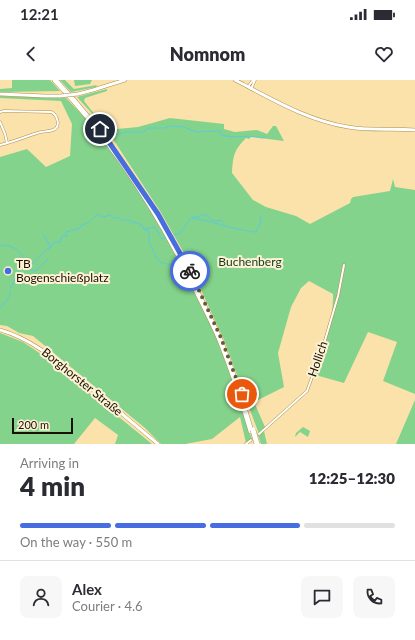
<!DOCTYPE html>
<html lang="en">
<head>
<meta charset="utf-8">
<style>
  :root { --surface:#fff; --page:#f7f7f7; --text:#2b2b33; --muted:#7c7c81; --line:#e1e1e2; --accent:#476ee0 }
  body { margin:0; font-family:Lato,sans-serif; background:var(--page); color:var(--text); height:100vh; display:flex; flex-direction:column; font-size:15px; white-space:nowrap }
  * { box-sizing:border-box; margin:0 }
  p { font-size:13px; color:var(--muted) }
  .icon { flex:none; width:22px; height:22px; fill:none; stroke:currentColor; stroke-width:2; stroke-linecap:round; stroke-linejoin:round }
  .map { position:relative; height:364px; overflow:hidden }
  .details { display:flex; flex-direction:column; background:var(--surface); flex:1 }
  .details>* { flex:none }
  .scale { position:absolute; left:12px; bottom:10px; width:61px; box-sizing:border-box; padding-left:4px; border:2px solid #1a1100; border-top:0; font-size:11px; line-height:14px; white-space:nowrap; color:#1a1100; -webkit-text-stroke:3px #fdf1d6; paint-order:stroke }
  .pin { position:absolute; display:grid; place-items:center; width:34px; height:34px; color:#fff; margin:-17px; border:2px solid #fff; border-radius:50%; box-shadow:0 1px 4px #0007 }
  .courier { position:absolute; display:grid; place-items:center; width:40px; height:40px; margin:-20px; border:3px solid #476ee0; border-radius:50%; background:#fff; color:#222; box-shadow:0 1px 5px #0007 }
  .head em { font-style:normal; font-weight:800 }
  .head div { display:flex; flex-direction:column-reverse }
  .head { display:flex; align-items:center; justify-content:space-between; height:68px; padding:0 20px }
  h1 { font-size:26px; font-weight:800; line-height:30px }
  .bar { display:grid; grid-template-columns:repeat(4,1fr); gap:6px 4px; align-content:center; height:48px; padding:0 20px }
  .bar i { height:5px; border-radius:3px; background:var(--line) }
  .bar .current { background:var(--accent) }
  .bar p { grid-column:span 4 }
  .line { display:flex; align-items:center; gap:10px; padding:0 20px; border-top:1px solid var(--line) }
  .line div { flex:1 }
  .round { display:grid; place-items:center; flex:none; width:42px; height:42px; border-radius:8px; background:var(--page) }
  .status { display:flex; justify-content:space-between; align-items:center; height:28px; padding:0 20px; background:var(--surface); direction:ltr }
  .status svg { height:11px; fill:currentColor }
  header { display:flex; justify-content:space-between; align-items:center; height:52px; padding:0 20px; background:var(--surface); font-size:18px; font-weight:800 }
  .map>svg:first-child { display:block }
</style>
</head>
<body>
<div class="status"><b>12:21</b><svg viewBox="0 0 49 12"><path d="M0 12V9h3v3zM5 12V6h3v6zM10 12V3h3v9zM15 12V0h3v12zM26 1h20v11H26zM47 4h2v5h-2z"/></svg></div>
<header><svg class="icon" aria-label="back" viewBox="0 0 24 24"><path d="M15 5l-7 7 7 7"/></svg>Nomnom<svg class="icon" aria-label="heart" viewBox="0 0 24 24"><path d="M12 20l-8-8c-3-5 5-10 8-4 3-6 11-1 8 4z"/></svg></header>
<div class="map">
<svg width="415" height="364" viewBox="0 0 415 364">
  <rect width="100%" height="100%" fill="#fbe2ab"/>
  <path fill="#84d38c" d="M12,0h38l10,11 -60,1v-3l12,-1z
    M60,0h5l9,9 23,-4 -1,2 -25,5z
    M74,0h18l-2,4 -15,2z
    M107,9v2l-22,7 -1,3 23,29 31,-3 32,-9 54,6v5l11,3 22,-2 10,4 6,-8h3l8,15 -33,-4 -2,2 -3,-1c-12,12 -13,18 -14,35l21,27 13,7 30,9 14,8 40,-21 1,-4 2,-2 37,-6 3,-12 2,8 20,3v204l-32,-13 14,-39 -29,-10 -24,51 -32,-9c10,-25 22,-53 21,-80l-24,-13 -8,7 -10,19 -13,46 6,34 -30,15 11,25 -6,7 -35,-94 -40,-87 -24,-42 -53,-81 -30,-33z
    M0,16l66,2 25,26 19,25 45,67 63,123 34,100 -6,4 -6,-26 -28,22 -27,5h-24l-16,-16 -112,-92 -14,-3 -12,-7 -7,-1v-168l27,-8 19,18 24,-11 2,-32 -11,-23 -61,-3z
    M0,253l23,9 21,14 108,88h-37l3,-9 -23,-17 -21,26h-74z
    M415,320v44h-19z
    M303,347l7,4 -2,6 -8,-5 -5,5 1,-4z
    M264,351l3,13h-6l-3,-9z"/>
  <g fill="none" stroke-linecap="round" stroke-linejoin="round">
    <path stroke="#5ccad8" stroke-width="1" d="M88,52h6l7,6
      M107,57l20,-5h16l5,-4h17l5,-2 14,1 12,5 23,-1 2,1v3c14,4 28,-1 41,3l3,-1
      M192,137h7l3,-3 6,2c3,5 8,6 13,4l2,3
      M144,149l4,1c2,4 1,5 1,9 0,4 2,6 3,9 7,16 6,15 23,17
      M43,154l6,10v3
      M174,155l6,-2 11,-15c18,2 34,9 52,12 5,1 8,2 13,2l4,-8 1,-8
      M0,166c9,-3 23,5 24,14l9,3c7,-4 11,-14 17,-15l4,-6h6l2,-6h5l-2,-3 1,-1 14,-4 1,-3c10,-2 9,-5 17,-11l5,3 7,-2 4,3h6l2,2h8l2,3 2,-1 8,3 2,4 11,-2 7,12 5,-2
      M25,180l-1,8 12,3 12,-12
      M11,208l13,-28
      M0,228l10,-12v-5"/>
    <g stroke="#ac8e49" stroke-width="3">
      <path id="street" d="M248,7l5,-7
        M251,9l4,-9
        M0,32l4,-1 47,1c7,3 10,15 2,18 -5,2 -11,1 -16,3 -12,4 -24,9 -37,12
        M0,42l5,12 2,9
        M259,354l48,-43 16,-44 15,-51 6,-31
        M246,364l5,-4"/>
    </g>
    <g stroke="#ac8e49" stroke-width="4">
      <path id="secondary" d="M235,0c37,19 71,40 113,47 21,4 45,1 67,3
        M0,14l45,2h15
        M78,14l15,-4 32,-10
        M0,250c32,9 57,31 82,51 26,21 51,42 76,63"/>
    </g>
    <g stroke="#ac8e49" stroke-width="6">
      <path id="highway" d="M55,0c60,63 108,140 145,218 7,14 14,28 20,42 12,30 22,60 31,91"/>
    </g>
    <use href="#street" stroke="#fff" stroke-width="2"/>
    <use href="#secondary" stroke="#fff" stroke-width="3"/>
    <use href="#highway" stroke="#fff" stroke-width="5"/>
    <g stroke="#ac8e49" stroke-width="4" stroke-linecap="butt">
      <path id="secondary-bridge" d="M60,16l18,-2"/>
    </g>
    <g stroke="#ac8e49" stroke-width="6" stroke-linecap="butt">
      <path id="highway-bridge" d="M253,350l4,14"/>
    </g>
    <use href="#secondary-bridge" stroke="#fff" stroke-width="3"/>
    <use href="#highway-bridge" stroke="#fff" stroke-width="5"/>
  </g>
  <g fill="none" stroke-linecap="round" stroke-linejoin="round">
    <path stroke="#695a3c" stroke-width="4" stroke-dasharray="0 7.2" d="M190,191l31,67 21,56"/>
    <path stroke="#476ee0" stroke-width="5" d="M100,49l58,85 32,57"/>
  </g>
  <circle fill="#476ee0" stroke="#fdf1d6" stroke-width="1.5" cx="8" cy="191" r="4"/>
  <g text-anchor="middle" stroke-width="4" stroke-linejoin="round" paint-order="stroke">
    <g font-size="12" fill="#0e3c17" stroke="#fdf1d6">
      <text x="250" y="186">Buchenberg</text>
    </g>
    <g font-size="12" fill="#1a1100" stroke="#fdf1d6" text-anchor="start">
      <text x="16" y="188">TB<tspan x="16" dy="14">Bogenschießplatz</tspan></text>
    </g>
    <g font-size="12" fill="#1a1100" stroke="#fdf1d6">
      <text transform="translate(318 279) rotate(-71)" y="4">Hollich</text>
      <text transform="translate(82 302) rotate(39)" y="4">Borghorster Straße</text>
    </g>
  </g>
</svg>
<div class="scale">200 m</div>
<div class="pin" style="left:242px;top:314px;background:#ea580c"><svg class="icon" aria-label="bag" viewBox="0 0 24 24"><path d="M5 8h14l-1 12H6zM9 8a3 3 0 0 1 6 0"/></svg></div>
<div class="pin" style="left:100px;top:49px;background:#1f2937"><svg class="icon" aria-label="home" viewBox="0 0 24 24"><path d="M3 11l9-7 9 7M6 9v11h12V9"/></svg></div>
<div class="courier" style="left:190px;top:191px"><svg class="icon" aria-label="bike" viewBox="0 0 24 24"><circle cx="6" cy="16" r="4"/><circle cx="18" cy="16" r="4"/><path d="M6 16l4-8h5l3 8M10 8l3 8H6M13 5h3"/></svg></div>
</div>
<section class="details">
<div class="head"><div><h1>4 min</h1><p>Arriving in</p></div><em>12:25–12:30</em></div>
<div class="bar"><i class="current"></i><i class="current"></i><i class="current"></i><i></i><p>On the way · 550 m</p></div>
<div class="line" style="height:72px"><a class="round"><svg class="icon" aria-label="person" viewBox="0 0 24 24"><circle cx="12" cy="8" r="4"/><path d="M4 21q1-7 8-7t8 7"/></svg></a><div><b>Alex</b><p>Courier · 4.6</p></div><a class="round"><svg class="icon" aria-label="chat" viewBox="0 0 24 24"><path d="M4 5h16v11H9l-5 4z"/></svg></a><a class="round"><svg class="icon" aria-label="phone" viewBox="0 0 24 24"><path d="M5 4h4l2 5-3 2q2 4 5 5l2-3 5 2v4C11 20 4 13 5 4z"/></svg></a></div>
</section>
</body>
</html>
